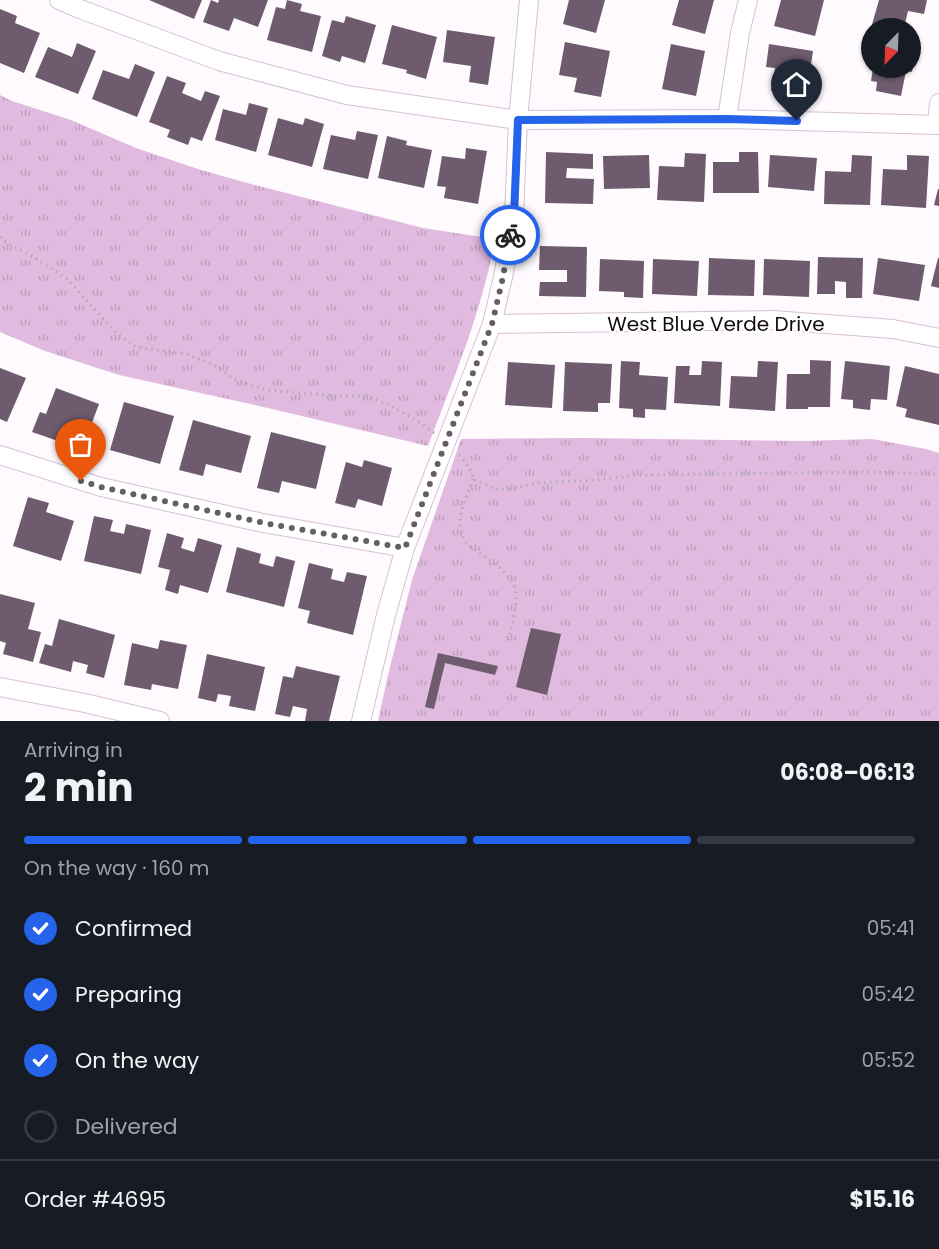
<!DOCTYPE html>
<html lang="en">
<head>
<meta charset="utf-8">
<style>
  :root { --surface:#171b24; --page:#20242c; --text:#f1f3f6; --muted:#9ea1a6; --line:#363941; --accent:#2563eb }
  body { margin:0; font-family:Poppins,sans-serif; background:var(--page); color:var(--text); height:100vh; display:flex; flex-direction:column; font-size:22px; white-space:nowrap }
  * { box-sizing:border-box; margin:0 }
  p { font-size:20px; color:var(--muted) }
  .icon { flex:none; width:33px; height:33px; fill:none; stroke:currentColor; stroke-width:2; stroke-linecap:round; stroke-linejoin:round }
  .map { position:relative; height:721px; overflow:hidden }
  .sheet { display:flex; flex-direction:column; background:var(--surface); flex:1 }
  .sheet>* { flex:none }
  .needle { width:39px; rotate:203deg }
  .buttons { position:absolute; left:861px; top:18px; display:grid; gap:12px }
  .buttons a { display:grid; place-items:center; width:60px; height:60px; border-radius:50%; background:var(--surface); box-shadow:0 2px 4px #0004; font-size:30px }
  .pin { position:absolute; display:grid; place-items:center; width:51px; height:51px; color:#fff; margin:-62px -26px; border-radius:50% 50% 50% 0; rotate:-45deg; box-shadow:0 0 6px #0007 }
  .pin .icon { rotate:45deg }
  .courier { position:absolute; display:grid; place-items:center; width:60px; height:60px; margin:-30px; border:4px solid #2563eb; border-radius:50%; background:#fff; color:#222; box-shadow:0 2px 8px #0007 }
  .headline em { font-style:normal; font-weight:700 }
  .headline div { display:flex; flex-direction:column-reverse }
  .headline { display:flex; align-items:center; justify-content:space-between; height:102px; padding:0 24px }
  h1 { font-size:39px; font-weight:700; line-height:45px }
  .bar { display:grid; grid-template-columns:repeat(4,1fr); gap:9px 6px; align-content:center; height:72px; padding:0 24px }
  .bar i { height:8px; border-radius:4px; background:var(--line) }
  .bar .active { background:var(--accent) }
  .bar p { grid-column:span 4 }
  .line { display:flex; align-items:center; gap:15px; padding:0 24px; border-top:2px solid var(--line) }
  .line div { flex:1 }
  ol { padding:0 24px; list-style:none }
  li { display:flex; align-items:center; gap:18px; height:66px }
  li p { margin-inline-start:auto }
  li .icon { padding:6px; border-radius:50%; background:var(--accent); color:#fff; stroke-width:4 }
  li:last-child { color:var(--muted) }
  li i { width:33px; height:33px; border:3px solid var(--line); border-radius:50% }
  .map>svg:first-child { display:block }
</style>
</head>
<body>
<div class="map">
<svg width="939" height="721" viewBox="0 0 939 721">
  <defs>
    <pattern id="grass-tufts" width="24" height="20" patternUnits="userSpaceOnUse" patternTransform="scale(1.5)"><rect width="24" height="20" fill="#e0badf"/><path d="M3 7l-1-3M5 7V3M7 7l1-3M15 17l-1-3M17 17v-4M19 17l1-3" fill="none" stroke="#bf9fbe"/></pattern>
  </defs>
  <rect width="100%" height="100%" fill="#fefafe"/>
  <path fill="url(#grass-tufts)" d="M0,95l12,6 59,19 65,28 62,21 49,14 176,45 72,11c-13,73 -41,138 -67,207l-160,-38 -149,-33 -74,-24 -45,-19z
    M584,438l221,3 67,-2 54,10 13,4v268h-561l10,-46 24,-95 49,-141z"/>
  <path fill="#6e5c6e" d="M149,0h53l-8,19z
    M211,0l7,3 1,-3h49l-10,27 -24,-9 -5,13 -26,-9z
    M287,0l15,4 -2,7 21,5 -9,36 -45,-12 9,-33 9,2z
    M569,0h36l-9,33 -33,-9z
    M679,0h35l-9,34 -33,-9z
    M781,0h43l-9,36 -41,-10z
    M879,0h48l-3,14 -16,-3 -4,17h-33z
    M0,9l17,7 -2,7 25,10 -16,40 -24,-10z
    M346,16l30,9 -11,38 -23,-7 -2,6 -18,-6 10,-36 12,3z
    M392,25l45,12 -11,42 -20,-6 1,-3 -25,-6z
    M447,30l48,7 -7,48 -19,-3 2,-16 -28,-4z
    M565,42l45,9 -9,46 -27,-5 3,-14 -18,-3z
    M77,43l19,8 -18,43 -43,-17 13,-30 24,10z
    M671,44l34,7 -9,45 -34,-7z
    M769,44l44,7 -4,28 -7,-1 -3,23 -14,-3 1,-5 -15,-2 4,-23 -9,-1z
    M910,53l5,1 -3,18 -6,-1 -5,25 -25,-5 1,-9 -6,-1 2,-13h37z
    M135,64l20,8 -18,45 -45,-18 11,-29 26,9z
    M167,76l19,7 -4,10 19,8 4,-10 15,5 -18,45 -11,-4 -3,8 -21,-8 3,-7 -21,-8z
    M249,103l19,5 -12,44 -41,-12 8,-31 23,6z
    M278,118l25,7 2,-7 19,6 -12,43 -44,-12z
    M357,131l21,4 -10,44 -45,-10 8,-34 24,5z
    M387,136l20,5 -1,4 26,5 -8,38 -46,-10z
    M466,148l21,3 -9,53 -34,-6 2,-11 -9,-1 5,-30 23,3z
    M546,152l47,2v15l-26,-1 -1,10 28,1 -1,25 -48,-1z
    M739,152h19l1,41h-46v-31h26z
    M685,153l21,1 -2,48 -47,-2 2,-34 25,1z
    M649,155l1,33 -46,1 -1,-33z
    M770,155l47,3 -3,33 -46,-4z
    M852,155l20,1 -2,49 -46,-1 1,-33 26,1z
    M907,155l22,1 -3,52 -45,-3 2,-36 24,1z
    M938,189h1v17l-5,-1z
    M540,246l47,1 -1,50 -47,-1 1,-14h27v-12h-28z
    M818,257l45,1 -1,40h-16v-16l-11,-1v13h-18z
    M709,258l46,2 -1,36 -46,-1z
    M878,258l47,7 -6,36 -46,-7z
    M938,258h1v30l-8,-2z
    M600,259l44,2 -1,37 -19,-1v-5l-25,-1z
    M653,259l46,2 -2,35 -45,-2z
    M764,259l46,2 -1,36 -46,-2z
    M810,360l21,1 -1,46h-22v2h-22l1,-35h23z
    M621,361l19,1 -1,13 29,2 -2,33 -21,-1v9l-12,-1v-8l-14,-1z
    M702,361l20,1 -2,44 -46,-3 2,-37h14l-1,9h12z
    M758,361l20,1 -3,49 -46,-3 2,-32 26,1z
    M845,361l45,5 -3,34 -16,-1 -1,11 -17,-2v-8l-12,-1z
    M508,362l47,3 -3,43 -47,-3z
    M565,362l47,2 -2,39h-12v9l-35,-1z
    M905,366l34,8v51l-34,-8 2,-8 -11,-3z
    M0,368l26,10 -19,44 -7,-3z
    M56,388l43,16 -12,32 -24,-9 -5,14 -26,-9 8,-20 6,2z
    M124,402l50,14 -14,48 -50,-14z
    M193,420l58,16 -10,37 -35,-9 -3,12 -24,-6z
    M271,432l55,14 -10,43 -34,-8 -3,12 -22,-5z
    M364,460l28,8 -10,38 -24,-7 -3,9 -20,-5 11,-41 16,5z
    M28,497l21,6 -3,9 28,9 -13,40 -48,-15z
    M94,516l19,4 -3,11 14,3 2,-10 25,6 -10,44 -57,-13z
    M167,533l17,5 -3,10 13,4 4,-14 24,7 -14,48 -28,-8 -2,9 -13,-4 5,-20 -12,-3z
    M237,547l24,7 -2,9 14,4 3,-11 19,5 -11,46 -58,-15z
    M309,563l24,6 -2,10 13,3 3,-10 20,4 -14,59 -46,-12 3,-12 -12,-3z
    M0,594l35,9 -7,26 13,3 -8,30 -30,-8 3,-11 -6,-2z
    M59,619l56,16 -11,43 -18,-5 2,-8 -15,-4 -2,11 -32,-9 6,-19 7,2z
    M531,628l30,6 -14,61 -31,-8z
    M160,640l27,5 -9,44 -26,-5 -1,6 -27,-5 8,-42 26,6z
    M438,653l60,13 -3,9 -50,-12 -11,46 -9,-2z
    M207,654l58,13 -10,44 -26,-5 2,-10 -13,-2 -2,8 -18,-4z
    M296,666l44,10 -11,45h-24l2,-12 -14,-3 -3,11 -15,-3 8,-38 10,2z"/>
  <g fill="none" stroke-linecap="round" stroke-linejoin="round">
    <g stroke="#d6c1d6" stroke-width="20">
      <path id="minor" d="M59,0l21,9 139,52 128,34 171,25 209,-1 212,6
        M727,119l13,-86 8,-33
        M937,124l2,-21
        M492,324l281,-4 120,9 46,9
        M0,455l101,32 162,36 142,25
        M0,687l85,16 75,18
        M361,721l25,-106 19,-67 87,-224 11,-47 11,-61 4,-96 11,-120"/>
    </g>
    <path stroke="#b0acb0" stroke-width="3" stroke-dasharray="1.5 4.5" stroke-linecap="butt" d="M0,237l6,5 29,16 32,21 49,54 20,14 50,7 26,10 24,16 30,10 70,6h29l22,8 32,18 15,11
      M459,455c6,7 13,14 14,24l22,10h15l27,-6 57,-3 48,-5 227,-3 70,2
      M473,479c-8,21 -24,52 -1,69 10,7 21,13 30,22 5,6 11,10 13,19 4,17 -4,38 -8,55"/>
    <use href="#minor" stroke="#fff" stroke-width="18"/>
  </g>
  <g fill="none" stroke-linecap="round" stroke-linejoin="round">
    <path stroke="#655f65" stroke-width="6" stroke-dasharray="0 10.8" d="M81,481l20,6 163,36 141,25 87,-224 11,-47 7,-42"/>
    <path stroke="#2563eb" stroke-width="8" d="M510,235l4,-19 4,-96 209,-1 70,2"/>
  </g>
  <g text-anchor="middle" stroke-width="4.5" stroke-linejoin="round" paint-order="stroke">
    <g font-size="20" fill="#120b12" stroke="#fff">
      <text x="716" y="331">West Blue Verde Drive</text>
    </g>
  </g>
</svg>
<div class="buttons">
<a><svg class="needle" viewBox="-14 -14 28 28"><path d="M0-13l5 13h-10z" fill="#e53935"/><path d="M0 13l5-13h-10z" fill="#9ea1a6"/></svg></a>
</div>
<div class="pin" style="left:81px;top:481px;background:#ea580c"><svg class="icon" aria-label="bag" viewBox="0 0 24 24"><path d="M5 8h14l-1 12H6zM9 8a3 3 0 0 1 6 0"/></svg></div>
<div class="pin" style="left:797px;top:121px;background:#1f2937"><svg class="icon" aria-label="home" viewBox="0 0 24 24"><path d="M3 11l9-7 9 7M6 9v11h12V9"/></svg></div>
<div class="courier" style="left:510px;top:235px"><svg class="icon" aria-label="bike" viewBox="0 0 24 24"><circle cx="6" cy="16" r="4"/><circle cx="18" cy="16" r="4"/><path d="M6 16l4-8h5l3 8M10 8l3 8H6M13 5h3"/></svg></div>
</div>
<section class="sheet">
<div class="headline"><div><h1>2 min</h1><p>Arriving in</p></div><em>06:08–06:13</em></div>
<div class="bar"><i class="active"></i><i class="active"></i><i class="active"></i><i></i><p>On the way · 160 m</p></div>
<ol>
<li><svg class="icon" aria-label="check" viewBox="0 0 24 24"><path d="M5 12l5 5 9-10"/></svg>Confirmed<p>05:41</p></li>
<li><svg class="icon" aria-label="check" viewBox="0 0 24 24"><path d="M5 12l5 5 9-10"/></svg>Preparing<p>05:42</p></li>
<li><svg class="icon" aria-label="check" viewBox="0 0 24 24"><path d="M5 12l5 5 9-10"/></svg>On the way<p>05:52</p></li>
<li><i></i>Delivered</li>
</ol>
<div class="line" style="height:78px"><div>Order #4695</div><b>$15.16</b></div>
</section>
</body>
</html>
